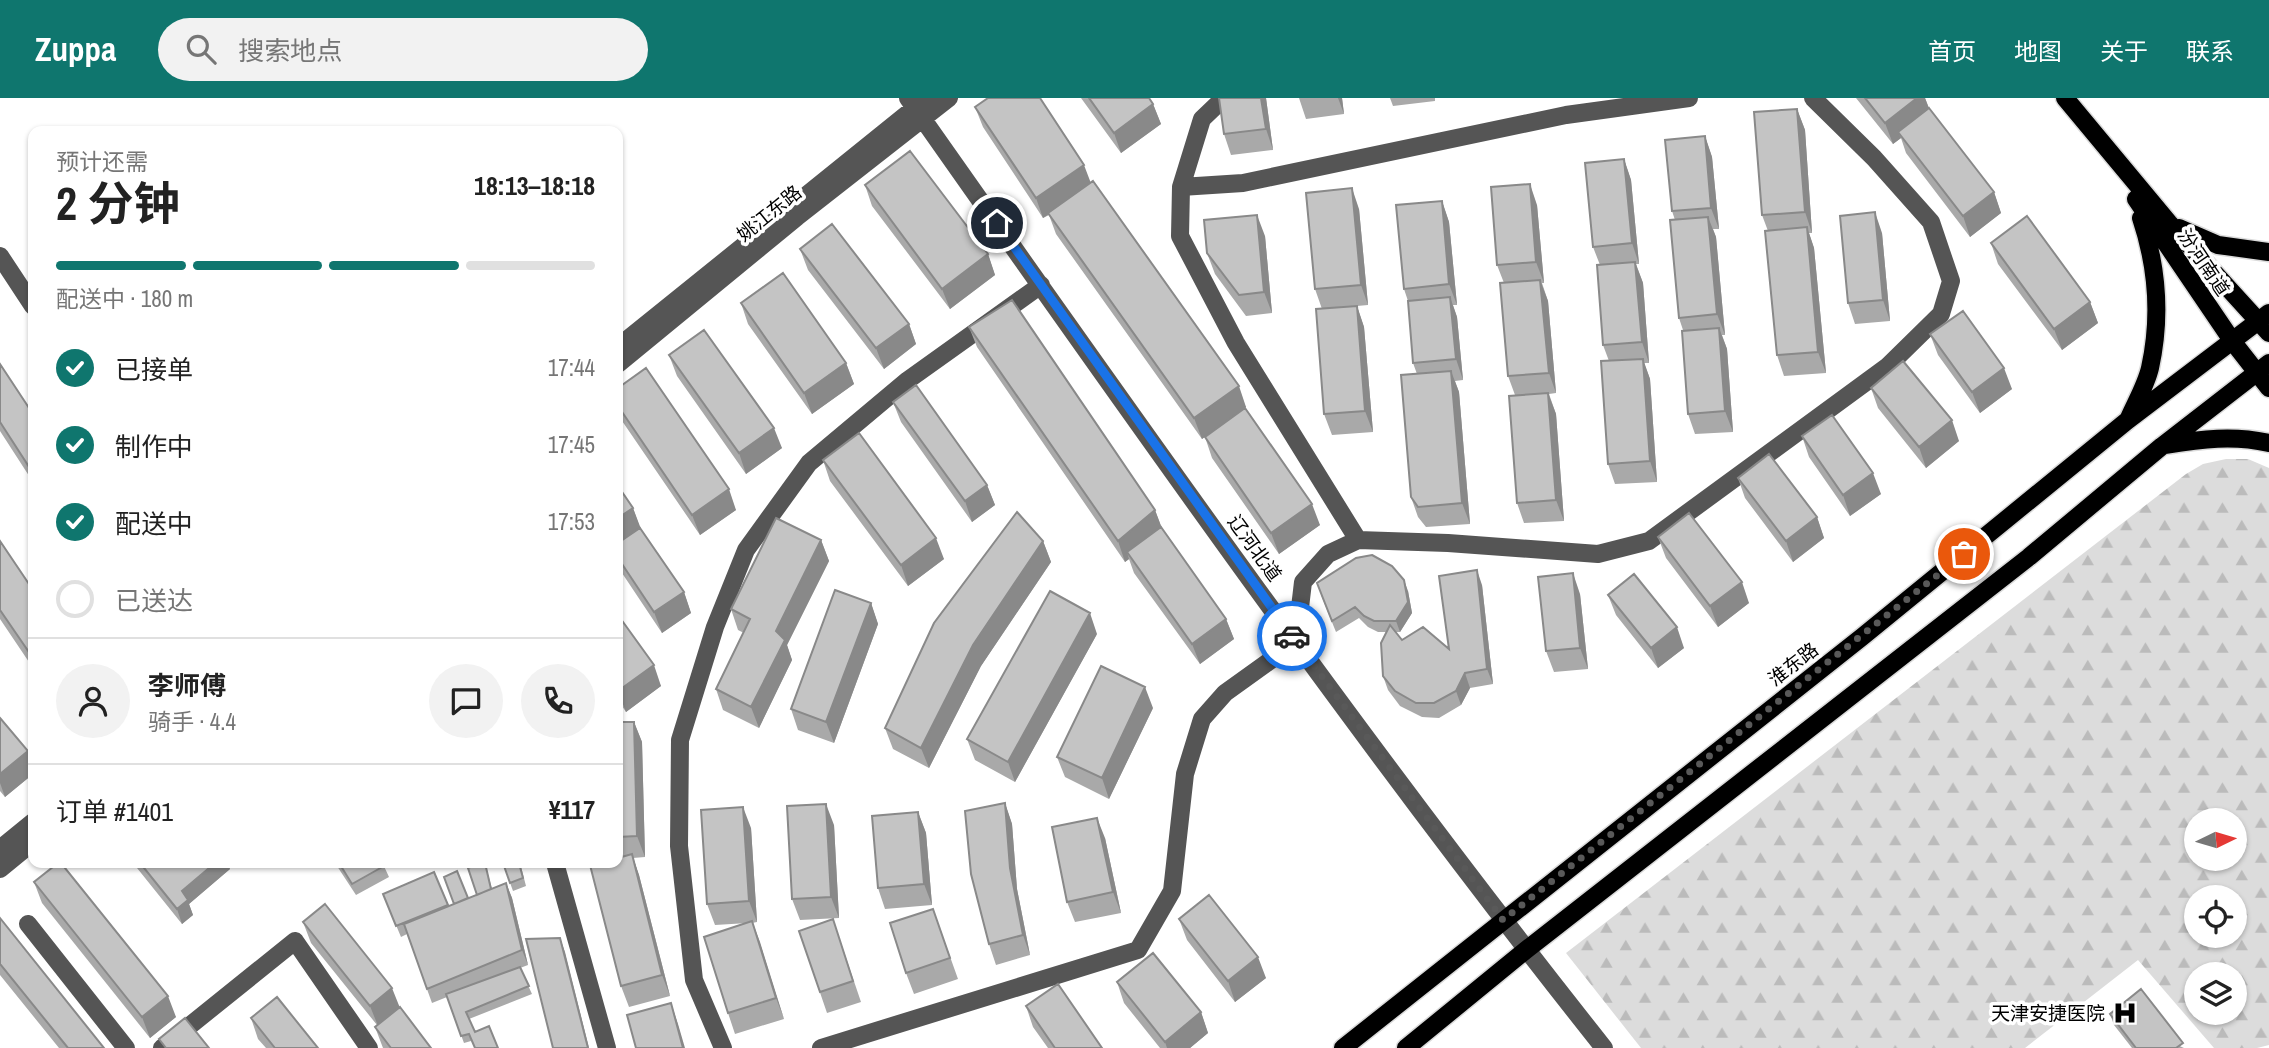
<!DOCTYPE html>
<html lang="zh">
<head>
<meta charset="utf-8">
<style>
  :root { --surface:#fff; --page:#f2f2f2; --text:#222; --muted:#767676; --line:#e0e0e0; --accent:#0f766e }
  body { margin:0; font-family:"Archivo Narrow","Noto Sans SC",sans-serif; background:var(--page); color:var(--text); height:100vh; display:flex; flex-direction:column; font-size:26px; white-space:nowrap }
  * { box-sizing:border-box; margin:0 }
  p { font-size:23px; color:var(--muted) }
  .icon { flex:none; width:38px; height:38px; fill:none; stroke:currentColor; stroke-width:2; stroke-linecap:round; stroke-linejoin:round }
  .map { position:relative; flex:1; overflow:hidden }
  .sheet { position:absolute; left:28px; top:28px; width:595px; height:742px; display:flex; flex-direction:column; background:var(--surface); border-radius:14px; box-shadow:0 2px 5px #0004 }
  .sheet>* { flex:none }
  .needle { width:46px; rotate:85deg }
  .tools { position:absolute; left:2184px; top:710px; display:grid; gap:14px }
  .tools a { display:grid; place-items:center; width:63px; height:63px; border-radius:50%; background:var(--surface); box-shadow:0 2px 5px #0004; font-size:35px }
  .pin { position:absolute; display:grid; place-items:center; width:60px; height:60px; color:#fff; margin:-30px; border:4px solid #fff; border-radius:50%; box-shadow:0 2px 7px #0007 }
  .courier { position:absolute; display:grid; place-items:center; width:70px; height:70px; margin:-35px; border:5px solid #1a73e8; border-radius:50%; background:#fff; color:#222; box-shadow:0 2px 9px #0007 }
  .head em { font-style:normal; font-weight:700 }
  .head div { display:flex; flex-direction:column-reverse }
  .head { display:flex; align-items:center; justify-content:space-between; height:119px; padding:0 28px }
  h1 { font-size:46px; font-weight:700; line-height:52px }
  .bar { display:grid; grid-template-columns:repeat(4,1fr); gap:10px 7px; align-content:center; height:84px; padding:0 28px }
  .bar i { height:9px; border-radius:5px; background:var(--line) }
  .bar .active { background:var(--accent) }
  .bar p { grid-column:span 4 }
  .line { display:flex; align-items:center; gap:18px; padding:0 28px; border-top:2px solid var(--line) }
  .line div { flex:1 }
  .round { display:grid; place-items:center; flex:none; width:74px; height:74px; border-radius:37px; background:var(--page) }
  ol { padding:0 28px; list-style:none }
  li { display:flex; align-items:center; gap:21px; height:77px }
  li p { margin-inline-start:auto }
  li .icon { padding:7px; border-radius:50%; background:var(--accent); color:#fff; stroke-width:4 }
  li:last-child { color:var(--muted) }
  li i { width:38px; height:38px; border:4px solid var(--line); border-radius:50% }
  header { display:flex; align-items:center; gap:42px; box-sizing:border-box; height:98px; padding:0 35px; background:var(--accent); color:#fff }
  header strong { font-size:33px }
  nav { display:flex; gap:38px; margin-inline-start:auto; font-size:24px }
  .search { width:490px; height:63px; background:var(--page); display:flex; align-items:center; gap:18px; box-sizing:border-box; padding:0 24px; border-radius:38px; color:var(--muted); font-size:26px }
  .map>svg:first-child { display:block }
</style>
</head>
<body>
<header>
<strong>Zuppa</strong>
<div class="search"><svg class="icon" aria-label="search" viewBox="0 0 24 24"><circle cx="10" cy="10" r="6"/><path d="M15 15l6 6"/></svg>搜索地点</div>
<nav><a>首页</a><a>地图</a><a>关于</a><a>联系</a></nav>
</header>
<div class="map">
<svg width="2269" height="950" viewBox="0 0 2269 950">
  <defs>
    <pattern id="forest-firs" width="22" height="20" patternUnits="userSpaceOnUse" patternTransform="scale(1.75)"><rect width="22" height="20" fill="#dcdcdc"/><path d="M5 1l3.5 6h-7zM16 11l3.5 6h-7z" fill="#bbb"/></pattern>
  </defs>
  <rect width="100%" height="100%" fill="#fff"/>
  <path fill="url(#forest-firs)" fill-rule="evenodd" d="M2226,361h22l21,9v577l-12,3h-43l-76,-88 -113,88h-384l-75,-95 620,-479 17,-10zM2196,723h39v38h-39zM2196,800h39v38h-39zM2196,877h39v38h-39z"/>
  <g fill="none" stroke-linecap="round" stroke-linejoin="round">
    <g stroke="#dbdbdb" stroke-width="21">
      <path id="major" d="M2065,0l104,125 100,110
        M2136,101l97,143 36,46
        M2179,130l39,17 51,7
        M2129,320c7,-16 17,-33 21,-50 11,-50 7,-102 -9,-150
        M2166,347c35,-6 68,-10 103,-2
        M1343,950l519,-411 266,-217 141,-107
        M1406,950l120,-98 503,-393 133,-111 107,-83"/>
    </g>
    <path stroke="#555" stroke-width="18" d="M908,0c226,321 452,643 696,950
      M1224,0l-22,21 -21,68 -1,49 56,107 122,197
      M1181,89l62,-4 323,-68 123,-17
      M0,158l33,50
      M618,249l309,-249
      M618,266l179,-147 152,-119
      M0,751l33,-27
      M555,765l52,185
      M0,771l33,-27
      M28,826l98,124
      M162,950l133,-107 74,107
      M723,950l-29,-68 -15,-134 1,-106 35,-113 31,-77 63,-87 99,-83 133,-95
      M821,950l317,-98 34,-59 13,-117 17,-55 23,-26 71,-51 7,-60 25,-28 30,-14 90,3 150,11 51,-13 239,-175 53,-52 10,-33 -20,-59 -57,-64 -61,-60"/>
    <use href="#major" stroke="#000" stroke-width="18"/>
  </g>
  <path fill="#a9a9a9" d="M1081,0h68l4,6 8,20 -40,29z
    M1219,0h47l7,52 -42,5 -7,-21z
    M1299,0h43l2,16 -38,5z
    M1390,0h45v3l-42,5z
    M1856,0h69l4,10 65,84 7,21 -31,24 -64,-84 -5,-15 -8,6z
    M975,9l116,76 155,224 -44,32 -146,-205 -7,-19 -6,3 -60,-91z
    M1797,11l8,21 7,103h-3l5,15 12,125 -42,3 -7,-21 -9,-124 -6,-16z
    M1705,38l7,21 7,72h-6l3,8 9,98h-3l5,14 6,83 -38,2 -7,-20 -5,-84 -4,-12 -4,-98 -3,-9z
    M1624,61l7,21 8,84h-3l7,19 6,80h-5l6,16 7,103 -42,2 -7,-20 1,-103 -6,-16 -3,-80 -7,-18z
    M865,87l123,69 7,21 -45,34 -78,-103z
    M1442,103l7,21 8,83h-4l4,12 6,63 -8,1 4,11 11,132 -44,3 -8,-10 -7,-20 6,-123 -4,-11 -5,-62 -4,-12z
    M1537,107l7,78h-2l6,18 8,92 -7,1 7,20 8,107 -40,2 -7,-20 -2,-108 -7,-19 -4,-93 -7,-18z
    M1359,111l9,96 -11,1 7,21 9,105 -41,3 -8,-21 -2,-105 -7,-20z
    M1882,135l8,88 -35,3 -7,-21z
    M1265,138l7,77 -26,3 -31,-42 -8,-21z
    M1991,145l99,59 8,21 -36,27 -64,-86z
    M800,151l109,75 7,20 -32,25 -76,-99z
    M741,205l105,60 8,21 -42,30 -64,-90z
    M969,229l186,183 7,19 64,90 8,20 -34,25 -66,-91 -5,-14 -4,3 -148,-215z
    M1930,236l82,55 -32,24 -42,-58z
    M669,257l113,93 -36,26 -69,-98z
    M0,266l33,50v68l-33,-51z
    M618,290l118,122 -36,25 -82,-120z
    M1871,290l88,53 -33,27 -48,-60z
    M893,304l94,83 8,20 -23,17 -71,-100z
    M1802,338l79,58 -31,22 -41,-59z
    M1205,339l115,88 -41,29 -67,-96z
    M823,362l121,99 -36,27 -78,-105z
    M1738,380l79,39 7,21 -31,24 -48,-64z
    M618,388l15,22 7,20 44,64 7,21 -29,20 -44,-66z
    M1658,439l91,66 -31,24 -52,-69z
    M821,442l8,21 -42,84 5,15 -33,68 -36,-18 -7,-21 28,-56 -6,-3 -7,-21z
    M0,443l33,49v78l-33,-49z
    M1043,443l8,21 -70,104 -52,102 -36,-19 -8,-21z
    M1482,487l11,99 -23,4 -9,17 -22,13 -17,-1 -22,-11 -12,-16 -5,-14 4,-44h-9l-10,-5 -9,-9 -23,14 -15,-37 87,-4 4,22 -12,19h-4l6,8 47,9z
    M1580,496l8,75 -34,3 -8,-21z
    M1608,497l76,53 -26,20 -42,-53z
    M871,505l7,21 -44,119 -36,-13 -7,-21z
    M618,517l43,71 -35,26 -8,-12z
    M1097,536l-82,148 -40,-22 -8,-21z
    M1153,610l-44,91 -44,-22 -8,-20z
    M0,620l28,33 5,16v7l-28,23 -5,-6z
    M618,624h16l8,20 3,115 -12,1 6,17 31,121 -41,11 -8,-21 -3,-123z
    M1005,705l7,21 5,65 13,66 -34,10 -7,-21z
    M918,714l8,21 6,72 -47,4 -7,-21z
    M834,727l5,93 -39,2 -8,-21z
    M751,730l6,94 -5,1 32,96 -49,15 -7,-21 20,-90 -33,2 -8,-21z
    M1105,740l16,75 -46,9 -8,-20z
    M133,765h94l3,6 -41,35 4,11 -11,9z
    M335,765h54l-6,1 6,13 -33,18z
    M485,765l7,26 14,-6 6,15 16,67 -8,3 12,26 -63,25 2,22 -7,2 -17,-46 -15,6 -25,-69 -6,3 -18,-43 51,-22 15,34 28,-11z
    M503,765h17l6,23 -13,5z
    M34,784l142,135 -26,21 -108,-135z
    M933,811l25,70 -44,15 -8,-21z
    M0,820l104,130h-45l-59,-73z
    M1179,821l87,59 -31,24 -48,-62z
    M303,824l97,86 31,40h-48l-8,-21 2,-2 -66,-82z
    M799,833l41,9 21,62 -34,11z
    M1117,884l84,30 7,21 -18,15h-30l-36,-45z
    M1026,908l76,42h-54l-15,-21z
    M2110,916l74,34h-52l-18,-23z
    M251,920l67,30h-52l-8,-9z"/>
  <path fill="#898989" d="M1261,0h5l7,52 -7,-21z
    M1338,0h4l2,16z
    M1917,0h8l6,16 -33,18 3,6 -8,6 -8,-21z
    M1153,6l8,20 -40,29 -7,-20z
    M1797,11l8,21 7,103 -7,-21z
    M1705,38l7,21 7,72 -8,-21z
    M1624,61l7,21 8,84 -7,-21z
    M1084,67l8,21 -49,32 -7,-20z
    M1530,86l7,21 7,78 -8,-21z
    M1352,90l7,21 9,96 -7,-20z
    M1994,94l7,21 -31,24 -7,-21z
    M1442,103l7,21 8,83 -8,-21z
    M1875,114l7,21 8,88 -7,-21z
    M1257,117l8,21 7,77 -8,-21z
    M1708,119l8,20 9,98 -8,-21z
    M1807,129l7,21 12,125 -8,-21z
    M988,156l7,21 -45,34 -8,-20z
    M1635,164l8,21 6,80 -7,-21z
    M1540,182l8,21 8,92 -7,-20z
    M1450,199l7,20 6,63 -7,-21z
    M2090,204l8,21 -36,27 -8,-21z
    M1357,208l7,21 9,105 -8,-21z
    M909,226l7,20 -32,25 -8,-21z
    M1719,230l8,21 6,83 -8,-21z
    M1643,261l7,20 7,103 -7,-21z
    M846,265l8,21 -42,30 -8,-21z
    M2004,270l8,21 -32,24 -8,-21z
    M1451,273l8,21 11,132 -8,-21z
    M1239,288l7,21 -44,32 -8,-21z
    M1548,295l8,21 8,107 -8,-21z
    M1952,322l7,21 -33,27 -7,-21z
    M774,330l8,20 -36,26 -7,-21z
    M1873,375l8,21 -31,22 -7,-21z
    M987,387l8,20 -23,17 -7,-21z
    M729,391l7,21 -36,25 -8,-20z
    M1312,406l8,21 -41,29 -8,-21z
    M633,410l8,21 -23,15v-26z
    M1155,412l8,21 -36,21 2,7 -4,3 -7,-21z
    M1817,419l7,21 -31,24 -7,-21z
    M936,440l8,21 -36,27 -7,-21z
    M821,442l8,21 -42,84 5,15 -33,68 -8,-21 25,-76z
    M1043,443l8,21 -70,104 -52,102 -8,-20 52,-103z
    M1477,472l5,15 11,99 -6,-15z
    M1573,475l7,21 8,75 -8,-21z
    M1404,482l4,11 4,22 -12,19 -4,-11z
    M1742,484l7,21 -31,24 -8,-21z
    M684,494l7,21 -29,20 -8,-21z
    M871,505l7,21 -44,119 -8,-21z
    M1090,515l7,21 -82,148 -7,-20z
    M1226,521l8,20 -34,25 -8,-20z
    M1677,529l7,21 -26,20 -7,-20z
    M654,567l7,21 -35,26 -8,-21z
    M1465,575l5,15 -9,17 -5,-14z
    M1145,589l8,21 -44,91 -7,-21z
    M634,624l8,20 3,115 -8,-21z
    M28,653l5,16v7l-28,23 -5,-14v-9z
    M1005,705l7,21 5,65 13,66 -7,-20 -13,-67z
    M826,706l8,21 5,93 -8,-21z
    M743,709l8,21 6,94 -8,-21z
    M918,714l8,21 6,72 -8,-21z
    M1097,720l8,20 16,75 -8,-21z
    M632,756l7,21 31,121 -8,-21z
    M215,765h12l3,6 -41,35 4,11 -11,9 -5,-15 5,-18z
    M506,785l6,15 16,67 -6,-15z
    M752,823l8,21 24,77 -8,-21z
    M560,840l5,14 24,96h-1z
    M1258,859l8,21 -31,24 -7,-21z
    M392,890l8,20 -22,18 -8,-20z
    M168,898l8,21 -26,21 -8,-21z
    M671,905l7,21 7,24h-2z
    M1201,914l7,21 -18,15h-23l-2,-6z"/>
  <path fill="#c4c4c4" stroke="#898989" stroke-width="2" d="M988,0h52l44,67 -48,33 -61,-91z
    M1089,0h60l4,6 -39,29z
    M1219,0h42l5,31 -42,5z
    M1865,0h52l-32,25z
    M1929,10l65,84 -31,24 -65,-84z
    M1797,11l8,103 -43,3 -8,-103z
    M1705,38l6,72 -39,3 -7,-71z
    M910,53l78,103 -46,35 -77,-104z
    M1624,61l8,84 -39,4 -8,-84z
    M1093,83l146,205 -45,32 -146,-205z
    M1530,86l6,78 -39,3 -6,-78z
    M1352,90l9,97 -46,4 -9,-96z
    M1442,103l7,83 -45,5 -8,-84z
    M1875,114l8,88 -35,3 -8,-87z
    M1257,117l7,77 -25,3 -32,-42 -3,-33z
    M2027,118l63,86 -36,27 -63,-86z
    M1708,119l9,97 -38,4 -9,-98z
    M832,126l77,100 -33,24 -76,-99z
    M1807,129l11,125 -41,3 -12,-124z
    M1635,164l7,80 -39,3 -6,-80z
    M783,175l63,90 -42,30 -63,-90z
    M1540,182l9,93 -41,3 -8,-93z
    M1450,199l6,62 -43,4 -5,-62z
    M1012,202l143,210 -37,31 -149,-214z
    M1357,208l8,105 -41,3 -8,-105z
    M1963,213l41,57 -32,24 -42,-58z
    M1719,230l6,83 -37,3 -6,-83z
    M704,232l70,98 -35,25 -70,-98z
    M1643,261l7,102 -42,3 -7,-103z
    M1903,263l49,59 -33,27 -48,-59z
    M0,266l33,50v59l-33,-51z
    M646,270l83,121 -37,26 -74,-109v-18z
    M1451,273l11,132 -44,4 -7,-10 -10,-122z
    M916,287l71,100 -22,16 -72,-99z
    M1548,295l8,107 -39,3 -8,-107z
    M1245,310l67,96 -41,29 -66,-96z
    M1832,317l41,58 -30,22 -41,-59z
    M859,335l77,105 -35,27 -78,-105z
    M1769,356l48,63 -31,24 -48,-63z
    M618,388l15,22 -15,10z
    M1017,414l26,29 -70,104 -52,103 -36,-20 49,-105z
    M1689,415l53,69 -32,24 -52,-69z
    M776,420l45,22 -45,91 9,9 -34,67 -35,-18 34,-70 -19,-10z
    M1161,429l65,92 -34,25 -65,-92z
    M640,430l44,64 -30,20 -36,-54v-15z
    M0,443l33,49v68l-33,-48z
    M1372,457l20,11 12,14 4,22 -12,19h-22l-10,-5 -9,-9 -23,14 -15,-38 39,-25z
    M1477,472l10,99 -22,4 -9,18 -22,12h-18l-21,-12 -12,-15 -2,-33 9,-18 12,15 21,-13 26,22 -10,-73z
    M1573,475l7,75 -34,3 -8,-74z
    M1634,476l43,53 -26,21 -43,-53z
    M835,492l36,13 -45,119 -35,-13z
    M1050,493l40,22 -82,149 -41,-23z
    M618,517l36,50 -36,26z
    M1101,568l44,21 -43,91 -45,-21z
    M0,620l28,33 -28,23z
    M618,624h16l3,114 -19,1z
    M1005,705l5,65 13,67 -34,9 -18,-70 -6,-63z
    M826,706l5,93 -39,2 -5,-93z
    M743,709l6,94 -42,3 -6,-94z
    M918,714l6,72 -46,4 -6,-72z
    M1097,720l16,74 -46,10 -15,-75z
    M632,756l30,121 -41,11 -31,-121 8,-2h20v-5z
    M58,765h3l107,133 -26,21 -108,-135z
    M140,765h75l-33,28 6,9 -11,9z
    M339,765h43l2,3 -32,18z
    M480,765h5l6,26 -14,6 -9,-27z
    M503,765h16l4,15 -13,5z
    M457,773l11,27 -14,6 -10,-27z
    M434,774l14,33 -52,21 -13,-32z
    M506,785l16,67 -95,39 -23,-65z
    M1209,797l49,62 -30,24 -49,-62z
    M325,806l67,84 -22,18 -67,-84z
    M933,811l17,49 -44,15 -16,-50z
    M0,820l104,130h-36l-68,-84z
    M833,821l20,62 -33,11 -21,-61z
    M752,823l24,77 -48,15 -24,-76z
    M560,840l28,110h-35l-27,-109z
    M1153,855l48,59 -36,30 -48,-60z
    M520,869l9,19 -63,26 9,20 14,-6 9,22h-23l-6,-14 -8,2 -15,-42z
    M1058,886l44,64h-47l-29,-42z
    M2141,891l42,54 -7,5h-40l-26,-34z
    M277,899l41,51h-43l-24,-30z
    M671,905l12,45h-47l-9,-33z
    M400,909l31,41h-40l-16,-21z
    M185,920l24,30h-43l-7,-9z"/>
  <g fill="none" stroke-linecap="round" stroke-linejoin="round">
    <path stroke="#595959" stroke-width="7" stroke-dasharray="0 12.6" d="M1292,538l211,284 461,-366"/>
    <path stroke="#1a73e8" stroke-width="9" d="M997,125l295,413"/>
  </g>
  <defs>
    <g id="hospital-bare" transform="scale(1.89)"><path d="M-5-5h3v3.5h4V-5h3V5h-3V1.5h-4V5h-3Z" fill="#000" stroke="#fff" stroke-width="2.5" paint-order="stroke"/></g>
  </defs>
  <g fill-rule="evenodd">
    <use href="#hospital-bare" x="2125" y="915"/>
  </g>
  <g text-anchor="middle" stroke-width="7" stroke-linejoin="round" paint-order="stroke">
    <g font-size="19" fill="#000" stroke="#fff">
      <text transform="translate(769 115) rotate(-39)" y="7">姚江东路</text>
      <text transform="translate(2204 164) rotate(56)" y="7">汾河南道</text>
      <text transform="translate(1255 450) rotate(54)" y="7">辽河北道</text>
      <text transform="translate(1793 566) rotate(-38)" y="7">淮东路</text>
    </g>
    <g font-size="19" fill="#000" stroke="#fff" text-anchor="end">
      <text x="2105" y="922">天津安捷医院</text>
    </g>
  </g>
</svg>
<div class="tools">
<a><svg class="needle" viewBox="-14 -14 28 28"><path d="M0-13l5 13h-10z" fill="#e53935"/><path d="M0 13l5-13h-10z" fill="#767676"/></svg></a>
<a><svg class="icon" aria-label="locate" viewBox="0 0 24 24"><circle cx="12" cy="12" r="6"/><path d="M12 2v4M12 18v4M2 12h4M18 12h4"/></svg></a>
<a><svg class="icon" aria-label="layers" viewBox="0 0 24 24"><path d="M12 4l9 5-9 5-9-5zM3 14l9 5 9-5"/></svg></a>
</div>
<div class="pin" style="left:1964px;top:456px;background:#ea580c"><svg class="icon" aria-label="bag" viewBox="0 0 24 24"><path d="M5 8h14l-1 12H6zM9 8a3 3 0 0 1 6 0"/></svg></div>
<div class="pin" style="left:997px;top:125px;background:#1f2937"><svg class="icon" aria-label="home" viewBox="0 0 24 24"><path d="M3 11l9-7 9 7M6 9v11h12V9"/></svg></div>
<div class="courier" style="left:1292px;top:538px"><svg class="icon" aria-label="car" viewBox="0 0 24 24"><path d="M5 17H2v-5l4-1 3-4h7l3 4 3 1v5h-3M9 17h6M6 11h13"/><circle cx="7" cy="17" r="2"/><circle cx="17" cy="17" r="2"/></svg></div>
<section class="sheet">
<div class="head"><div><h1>2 分钟</h1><p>预计还需</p></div><em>18:13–18:18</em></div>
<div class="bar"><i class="active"></i><i class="active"></i><i class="active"></i><i></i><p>配送中 · 180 m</p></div>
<ol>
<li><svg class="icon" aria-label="check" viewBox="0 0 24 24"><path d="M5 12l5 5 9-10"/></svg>已接单<p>17:44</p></li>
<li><svg class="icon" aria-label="check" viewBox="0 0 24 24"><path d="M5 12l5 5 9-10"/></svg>制作中<p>17:45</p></li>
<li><svg class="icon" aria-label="check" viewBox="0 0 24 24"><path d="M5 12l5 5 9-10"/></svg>配送中<p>17:53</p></li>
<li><i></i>已送达</li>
</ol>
<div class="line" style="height:126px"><a class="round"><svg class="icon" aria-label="person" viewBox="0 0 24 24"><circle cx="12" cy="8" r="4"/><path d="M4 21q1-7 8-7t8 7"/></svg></a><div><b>李师傅</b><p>骑手 · 4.4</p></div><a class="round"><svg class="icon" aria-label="chat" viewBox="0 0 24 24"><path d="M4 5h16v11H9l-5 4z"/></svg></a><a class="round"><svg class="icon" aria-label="phone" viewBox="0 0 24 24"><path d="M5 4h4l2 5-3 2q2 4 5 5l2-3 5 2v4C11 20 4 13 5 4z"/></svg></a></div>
<div class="line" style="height:91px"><div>订单 #1401</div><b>¥117</b></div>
</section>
</div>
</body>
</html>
